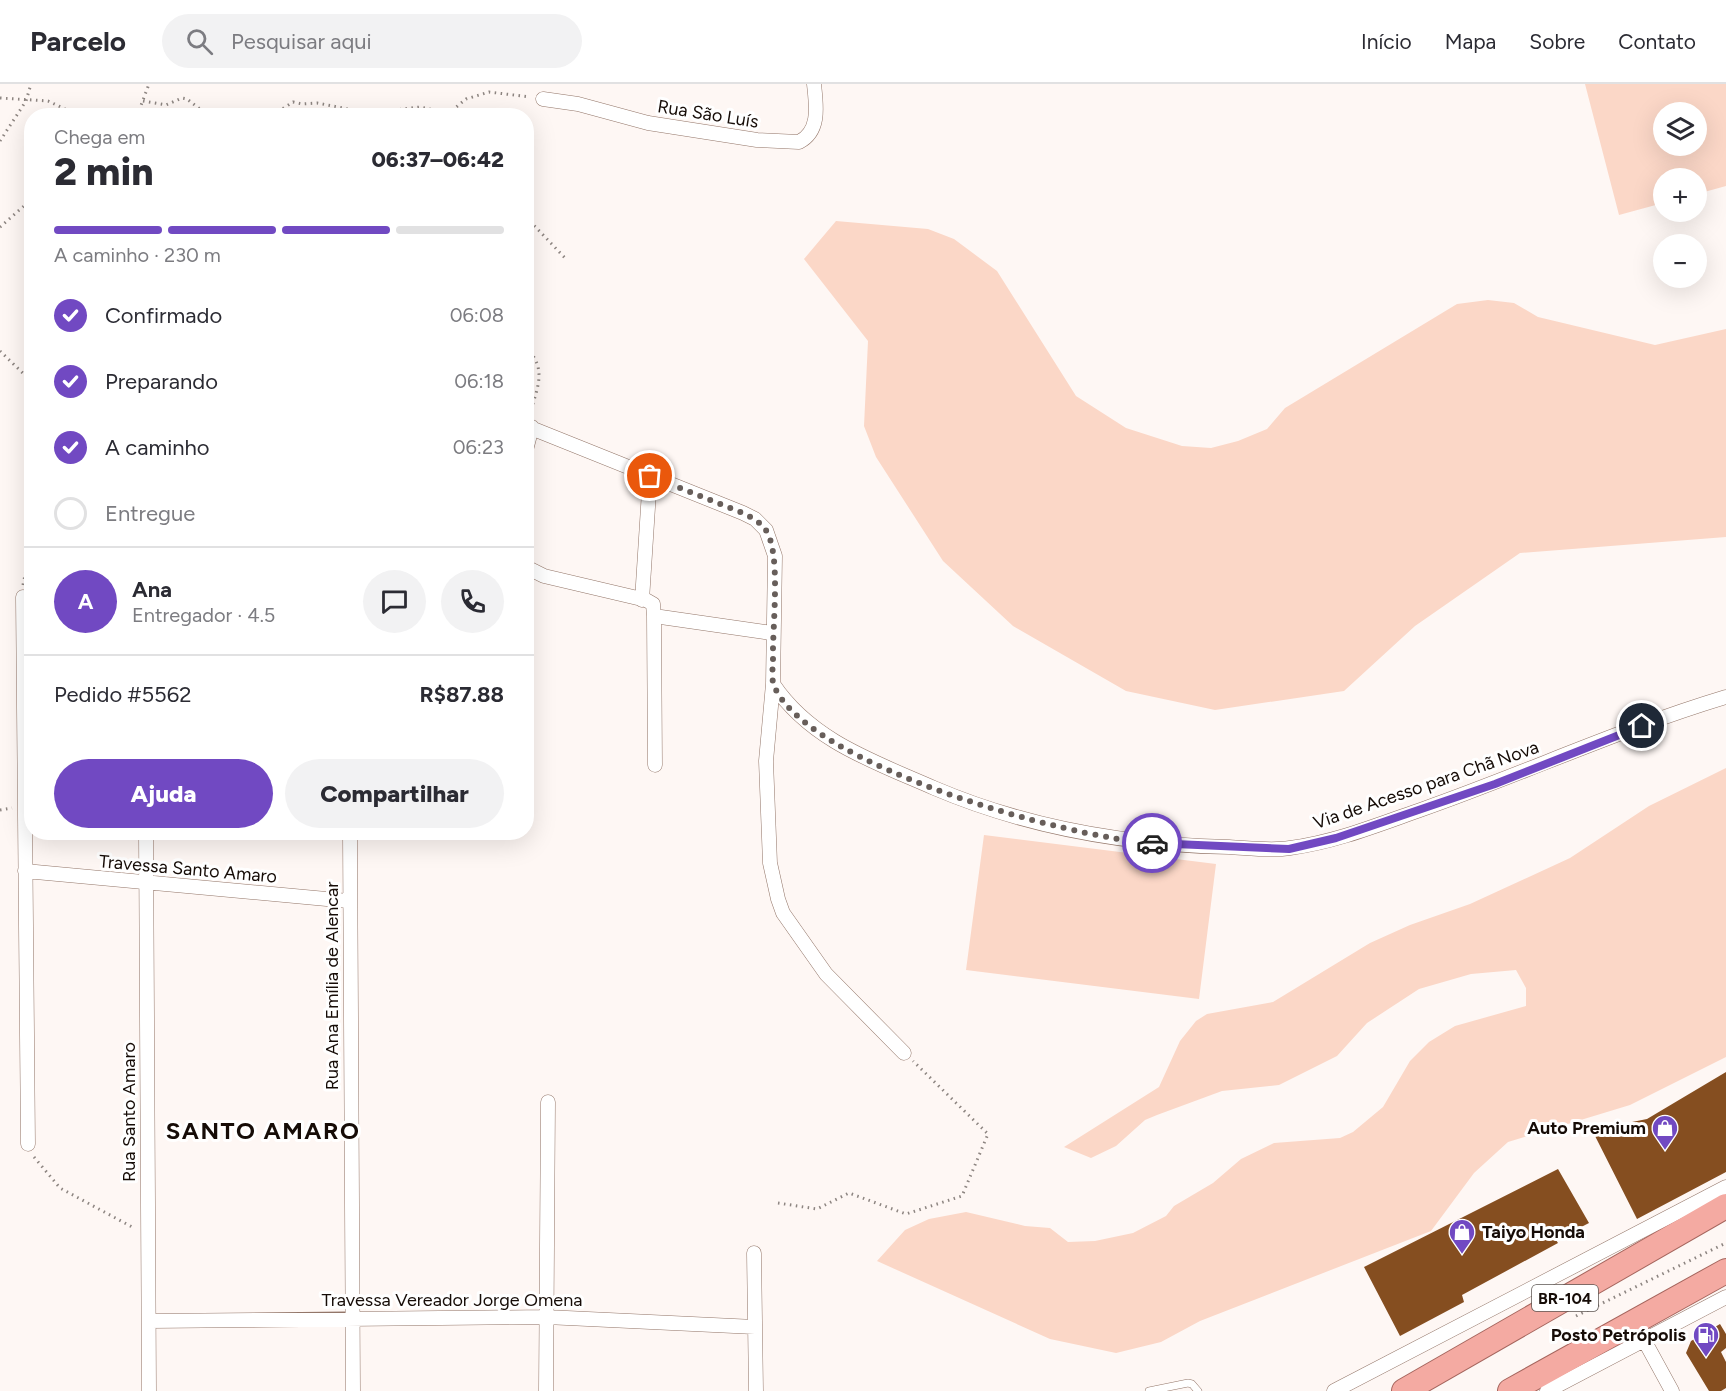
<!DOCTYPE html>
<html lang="pt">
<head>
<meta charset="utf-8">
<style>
  :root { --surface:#fff; --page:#f2f2f3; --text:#2b2b33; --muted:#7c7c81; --line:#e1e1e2; --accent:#7149c2 }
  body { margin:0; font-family:Figtree,sans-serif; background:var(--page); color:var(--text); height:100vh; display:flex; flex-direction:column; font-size:22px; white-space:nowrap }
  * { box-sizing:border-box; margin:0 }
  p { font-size:20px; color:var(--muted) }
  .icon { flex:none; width:33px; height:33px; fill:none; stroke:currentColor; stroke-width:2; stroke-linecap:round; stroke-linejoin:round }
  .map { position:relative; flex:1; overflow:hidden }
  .side { position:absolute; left:24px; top:24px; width:510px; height:732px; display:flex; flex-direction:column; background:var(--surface); border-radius:24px; box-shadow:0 6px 24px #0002 }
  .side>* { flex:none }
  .buttons { position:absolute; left:1653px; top:18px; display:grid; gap:12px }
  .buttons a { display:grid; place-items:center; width:54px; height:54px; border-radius:50%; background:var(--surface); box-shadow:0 6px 24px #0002; font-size:30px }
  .pin { position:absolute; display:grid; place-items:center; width:51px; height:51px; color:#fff; margin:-26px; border:3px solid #fff; border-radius:50%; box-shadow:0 2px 6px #0007 }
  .courier { position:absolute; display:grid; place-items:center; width:60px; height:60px; margin:-30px; border:4px solid #7149c2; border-radius:50%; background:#fff; color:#222; box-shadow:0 2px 8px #0007 }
  .summary em { font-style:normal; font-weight:800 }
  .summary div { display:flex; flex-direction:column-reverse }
  .summary { display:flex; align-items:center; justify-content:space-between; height:102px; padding:0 30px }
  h1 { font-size:39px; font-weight:800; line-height:45px }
  .bar { display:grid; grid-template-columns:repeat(4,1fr); gap:9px 6px; align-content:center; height:72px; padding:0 30px }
  .bar i { height:8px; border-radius:4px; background:var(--line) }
  .bar .selected { background:var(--accent) }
  .bar p { grid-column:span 4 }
  .line { display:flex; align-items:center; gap:15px; padding:0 30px; border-top:2px solid var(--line) }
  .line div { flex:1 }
  .round { display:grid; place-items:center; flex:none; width:63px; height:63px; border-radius:32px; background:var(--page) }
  ol { padding:0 30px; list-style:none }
  li { display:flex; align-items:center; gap:18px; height:66px }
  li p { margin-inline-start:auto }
  li .icon { padding:6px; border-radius:50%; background:var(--accent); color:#fff; stroke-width:4 }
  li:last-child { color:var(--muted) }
  li i { width:33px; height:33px; border:3px solid var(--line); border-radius:50% }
  .primary-button { display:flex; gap:12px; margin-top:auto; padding:12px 30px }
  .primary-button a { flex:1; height:69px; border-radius:36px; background:var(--accent); color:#fff; font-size:24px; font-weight:800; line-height:69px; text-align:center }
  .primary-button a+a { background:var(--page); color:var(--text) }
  header { display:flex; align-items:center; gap:36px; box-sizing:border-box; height:84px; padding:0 30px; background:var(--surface); border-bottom:2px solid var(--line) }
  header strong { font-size:28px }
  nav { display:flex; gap:33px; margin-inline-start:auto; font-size:21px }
  .search { width:420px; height:54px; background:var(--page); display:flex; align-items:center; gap:15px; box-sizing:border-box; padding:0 21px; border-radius:33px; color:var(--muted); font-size:22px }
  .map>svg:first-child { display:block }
</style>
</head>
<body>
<header>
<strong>Parcelo</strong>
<div class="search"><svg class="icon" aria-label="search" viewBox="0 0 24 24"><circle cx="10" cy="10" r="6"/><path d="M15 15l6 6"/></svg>Pesquisar aqui</div>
<nav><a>Início</a><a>Mapa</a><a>Sobre</a><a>Contato</a></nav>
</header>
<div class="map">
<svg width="1726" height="1307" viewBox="0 0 1726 1307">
  <rect width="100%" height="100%" fill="#fef7f4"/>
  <path fill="#fbd7c7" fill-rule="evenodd" d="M1585,0h141v102l-29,8 -1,-16h-32l-1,25 -44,12zM1696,28v34h-32v-34z
    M836,137l92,8 26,10 43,32 79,125 50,32 56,18 29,2 27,-7 29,-12 18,-21 172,-104 31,-4 26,3 24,14 117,28 71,-16v208l-206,16 -105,73 -71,65 -129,19 -89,-19 -113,-65 -70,-65 -67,-104 -12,-31 4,-85 -64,-82z
    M1726,684v289l-96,48 -122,37 -34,31 -43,58 -231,90 -39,21 -45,11 -66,-14 -173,-78 28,-31 24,-11 37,-7 59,14 25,2 18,14 27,-1 38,-8 33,-17 8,-10 39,-23 28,-24 33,-16 66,-5 13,-6 30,-25 27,-46 19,-19 26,-16 71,-20v-18l-10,-18 -45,4 -52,15 -52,34 -30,33 -58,29 -57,6 -65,24 -12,5 -29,26 -25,12 -27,-11 95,-60 21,-46 16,-20 11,-7 66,-12 97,-59 40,-18 60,-21 100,-46 79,-52z
    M984,751l232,29 -17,135 -233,-29z"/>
  <path fill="#854e20" d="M1726,988v100l-89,47 -45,-89 55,-11z
    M1558,1085l31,54 -33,17 2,3 -96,52 2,7 -64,34 -36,-69z
    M1720,1240l6,10v14l-5,4 5,10v26l-5,3h-12l-23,-38 5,-12z"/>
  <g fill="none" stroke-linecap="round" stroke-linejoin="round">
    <g stroke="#937669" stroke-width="8">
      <path id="service" d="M1149,1307l39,-8 4,1 6,7"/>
    </g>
    <g stroke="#937669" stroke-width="15">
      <path id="minor" d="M543,15l35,5 70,19 109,17 42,2c22,-11 17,-38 15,-58
        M526,342l217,87 12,6 11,11 9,26 -2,128 -7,77 4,102 8,36 5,14 43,61 78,79
        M526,366l6,-23
        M526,483l18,9 102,24 7,4 1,12 118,17
        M23,513l5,547
        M642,516l8,-124
        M654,532l1,149
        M773,600c38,57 102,78 161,104 94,40 194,57 295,59 20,1 42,4 61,1 46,-6 90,-24 133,-39 102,-36 200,-81 303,-112
        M146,748l3,559
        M350,748l3,559
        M25,787l323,30
        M754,1169l2,138
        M150,1237l396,-4 209,10
        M1643,1254l29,53
        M546,1307l2,-289
        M1334,1307l392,-204
        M1547,1307l179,-94"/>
    </g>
    <g stroke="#a5655d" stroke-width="26">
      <path id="trunk" d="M1404,1307l322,-185
        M1510,1307l216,-120"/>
    </g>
    <path stroke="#8d8581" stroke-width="3" stroke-dasharray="1.5 4.5" stroke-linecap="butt" d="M0,14l48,3 32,15
      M143,17l23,4 16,-7 5,1 22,17
      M91,32l15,-6 17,6
      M137,32l12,-32
      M248,32l31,-5 14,-9 9,2 15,-1 52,10 51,-6 29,6 17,-14 23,-7 41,5
      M0,57l26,-40 5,-17
      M526,133l40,42
      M0,143l32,-28
      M526,263c22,23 11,40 4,67
      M0,267l32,31
      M23,501l9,-45
      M0,726l12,-2
      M34,1073l26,31 74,40
      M778,1119l39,6 32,-16 57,21 56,-18 26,-62 -75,-73
      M1576,1232l150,-73"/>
    <use href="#service" stroke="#fff" stroke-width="7"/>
    <use href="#minor" stroke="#fff" stroke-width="14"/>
    <use href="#trunk" stroke="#f4aaa2" stroke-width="24"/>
  </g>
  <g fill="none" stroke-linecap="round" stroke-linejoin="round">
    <path stroke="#675e5a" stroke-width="6" stroke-dasharray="0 10.8" d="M650,392l93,37c8,4 16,8 22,16 17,22 7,99 8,130 0,8 -2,19 1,27 35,80 294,152 378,157"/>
    <path stroke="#7149c2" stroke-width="8" d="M1152,759l137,6 47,-11 159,-54 147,-58"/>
  </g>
  <defs>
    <g id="shop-pin" transform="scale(1.35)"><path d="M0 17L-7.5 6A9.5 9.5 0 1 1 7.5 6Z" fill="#7149c2" stroke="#fff"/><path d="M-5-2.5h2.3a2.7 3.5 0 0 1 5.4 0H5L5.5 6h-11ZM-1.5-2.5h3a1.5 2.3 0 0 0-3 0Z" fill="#fff"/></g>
    <g id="fuel-pin" transform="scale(1.35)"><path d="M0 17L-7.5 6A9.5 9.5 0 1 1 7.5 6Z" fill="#7149c2" stroke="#fff"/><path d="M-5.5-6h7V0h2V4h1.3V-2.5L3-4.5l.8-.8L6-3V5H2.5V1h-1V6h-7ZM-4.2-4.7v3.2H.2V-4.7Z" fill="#fff"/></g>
  </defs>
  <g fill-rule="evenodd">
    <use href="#shop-pin" x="1665" y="1044"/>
    <use href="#shop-pin" x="1462" y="1148"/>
    <use href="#fuel-pin" x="1706" y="1251"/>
  </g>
  <g text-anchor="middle" stroke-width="6" stroke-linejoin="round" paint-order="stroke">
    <rect fill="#fff" stroke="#5c5551" stroke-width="1.5" x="1532" y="1201" width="66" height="26" rx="4.5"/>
    <g font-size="16" font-weight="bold" fill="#160c07">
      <text x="1565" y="1220">BR-104</text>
    </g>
    <g font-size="18" fill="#160c07" stroke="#fff">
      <text transform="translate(708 30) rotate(9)" y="6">Rua São Luís</text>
      <text transform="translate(1426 701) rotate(-19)" y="6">Via de Acesso para Chã Nova</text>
      <text transform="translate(188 785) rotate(5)" y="6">Travessa Santo Amaro</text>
      <text transform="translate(332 902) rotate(-90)" y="6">Rua Ana Emília de Alencar</text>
      <text transform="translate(129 1028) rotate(-90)" y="6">Rua Santo Amaro</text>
      <text x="452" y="1222">Travessa Vereador Jorge Omena</text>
    </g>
    <g font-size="18" font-weight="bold" fill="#160c07" stroke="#fff" text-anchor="end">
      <text x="1646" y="1050">Auto Premium</text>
      <text x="1482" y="1154" text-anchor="start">Taiyo Honda</text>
      <text x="1686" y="1257">Posto Petrópolis</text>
    </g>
    <g font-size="24" font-weight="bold" letter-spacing="1.5" fill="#160c07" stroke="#fff">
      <text x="263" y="1055">SANTO AMARO</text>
    </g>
  </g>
</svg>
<div class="buttons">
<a><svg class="icon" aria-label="layers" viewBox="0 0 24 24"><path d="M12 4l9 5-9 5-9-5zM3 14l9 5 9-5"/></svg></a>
<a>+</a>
<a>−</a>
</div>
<div class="pin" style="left:650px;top:392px;background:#ea580c"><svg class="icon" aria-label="bag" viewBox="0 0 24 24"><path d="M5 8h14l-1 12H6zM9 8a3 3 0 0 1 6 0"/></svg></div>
<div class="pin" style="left:1642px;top:642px;background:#1f2937"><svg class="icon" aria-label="home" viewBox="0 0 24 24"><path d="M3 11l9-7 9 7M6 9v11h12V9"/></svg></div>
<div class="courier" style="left:1152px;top:759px"><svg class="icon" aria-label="car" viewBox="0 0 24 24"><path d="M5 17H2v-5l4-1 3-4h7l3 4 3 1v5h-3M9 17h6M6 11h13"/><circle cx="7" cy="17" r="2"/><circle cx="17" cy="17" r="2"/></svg></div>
<section class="side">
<div class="summary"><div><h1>2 min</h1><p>Chega em</p></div><em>06:37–06:42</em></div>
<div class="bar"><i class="selected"></i><i class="selected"></i><i class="selected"></i><i></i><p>A caminho · 230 m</p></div>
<ol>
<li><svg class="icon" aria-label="check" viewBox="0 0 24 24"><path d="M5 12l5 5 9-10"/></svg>Confirmado<p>06:08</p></li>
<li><svg class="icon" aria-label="check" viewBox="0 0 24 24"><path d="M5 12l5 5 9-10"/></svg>Preparando<p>06:18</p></li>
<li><svg class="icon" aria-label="check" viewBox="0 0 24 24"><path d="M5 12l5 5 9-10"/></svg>A caminho<p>06:23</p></li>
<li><i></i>Entregue</li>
</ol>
<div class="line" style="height:108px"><b class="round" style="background:var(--accent);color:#fff">A</b><div><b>Ana</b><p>Entregador · 4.5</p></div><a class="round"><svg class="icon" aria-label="chat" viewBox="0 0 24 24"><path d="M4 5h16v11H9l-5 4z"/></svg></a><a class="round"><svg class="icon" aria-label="phone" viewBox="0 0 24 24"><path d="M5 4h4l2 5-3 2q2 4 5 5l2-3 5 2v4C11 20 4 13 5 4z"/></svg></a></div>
<div class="line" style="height:78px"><div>Pedido #5562</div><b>R$87.88</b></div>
<div class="primary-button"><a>Ajuda</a><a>Compartilhar</a></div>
</section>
</div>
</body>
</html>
